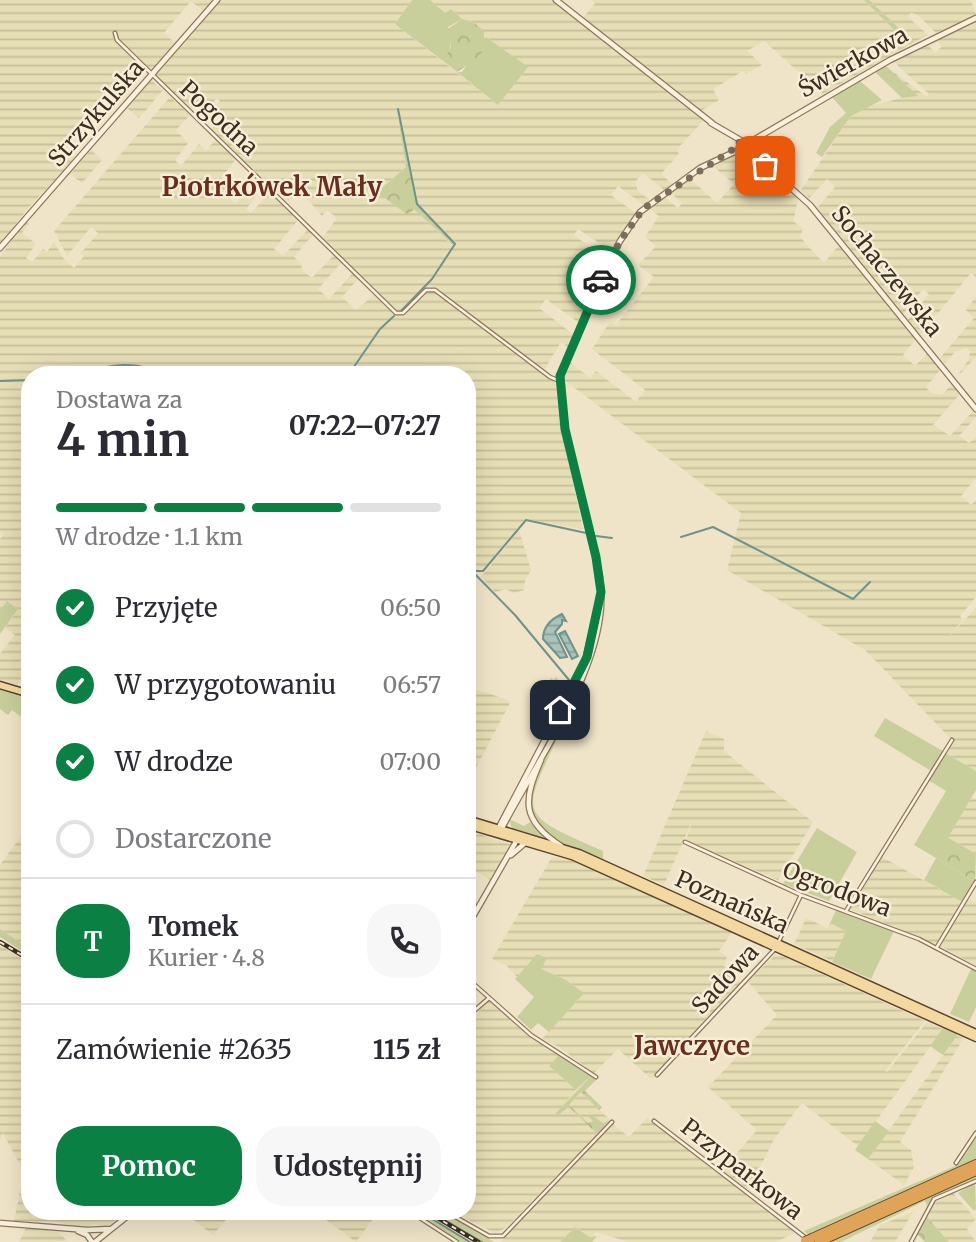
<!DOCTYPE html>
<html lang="pl">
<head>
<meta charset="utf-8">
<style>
  :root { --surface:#fff; --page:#f7f7f7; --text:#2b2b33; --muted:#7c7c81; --line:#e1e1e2; --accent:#0b8043 }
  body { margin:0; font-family:Merriweather,serif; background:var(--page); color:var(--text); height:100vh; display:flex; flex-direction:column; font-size:26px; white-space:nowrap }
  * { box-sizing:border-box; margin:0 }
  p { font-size:23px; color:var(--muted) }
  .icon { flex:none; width:38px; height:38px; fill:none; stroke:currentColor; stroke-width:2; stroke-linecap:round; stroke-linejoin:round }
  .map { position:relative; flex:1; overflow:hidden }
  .drawer { position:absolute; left:21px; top:366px; width:455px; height:854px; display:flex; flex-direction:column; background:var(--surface); border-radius:28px; box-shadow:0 7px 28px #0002 }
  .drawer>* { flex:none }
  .pin { position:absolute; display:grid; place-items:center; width:60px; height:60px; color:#fff; margin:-30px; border-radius:14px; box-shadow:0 4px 10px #0006 }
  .courier { position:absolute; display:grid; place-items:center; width:70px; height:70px; margin:-35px; border:5px solid #0b8043; border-radius:50%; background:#fff; color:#222; box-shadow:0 2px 9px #0007 }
  .headline em { font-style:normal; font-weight:700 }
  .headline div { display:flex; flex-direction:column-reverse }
  .headline { display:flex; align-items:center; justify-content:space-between; height:119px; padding:0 35px }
  h1 { font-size:46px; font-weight:700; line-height:52px }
  .bar { display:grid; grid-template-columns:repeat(4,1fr); gap:10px 7px; align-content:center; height:84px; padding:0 35px }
  .bar i { height:9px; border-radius:5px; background:var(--line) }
  .bar .active { background:var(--accent) }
  .bar p { grid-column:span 4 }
  .line { display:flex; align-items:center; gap:18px; padding:0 35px; border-top:2px solid var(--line) }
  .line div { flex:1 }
  .round { display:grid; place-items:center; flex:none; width:74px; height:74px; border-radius:28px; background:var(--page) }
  ol { padding:0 35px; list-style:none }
  li { display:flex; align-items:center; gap:21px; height:77px }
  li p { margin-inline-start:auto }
  li .icon { padding:7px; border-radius:50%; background:var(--accent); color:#fff; stroke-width:4 }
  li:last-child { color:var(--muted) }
  li i { width:38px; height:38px; border:4px solid var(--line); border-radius:50% }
  .button { display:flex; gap:14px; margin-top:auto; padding:14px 35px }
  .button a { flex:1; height:80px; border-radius:28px; background:var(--accent); color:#fff; font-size:28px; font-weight:700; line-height:80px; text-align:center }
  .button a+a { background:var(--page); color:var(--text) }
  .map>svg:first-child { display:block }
</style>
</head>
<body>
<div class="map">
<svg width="976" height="1242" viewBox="0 0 976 1242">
  <defs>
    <pattern id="farmland-rules" width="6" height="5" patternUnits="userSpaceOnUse" patternTransform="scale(1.75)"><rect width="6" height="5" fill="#e6deb5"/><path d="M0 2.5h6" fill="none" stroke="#c6bf9b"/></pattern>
    <pattern id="forest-crowns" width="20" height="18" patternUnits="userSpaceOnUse" patternTransform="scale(1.75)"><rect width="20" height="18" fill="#c9cf9b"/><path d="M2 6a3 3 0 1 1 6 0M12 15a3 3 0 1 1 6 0" fill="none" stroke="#aeb285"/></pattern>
    <pattern id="water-rules" width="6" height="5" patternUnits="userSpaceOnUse" patternTransform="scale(1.75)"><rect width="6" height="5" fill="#a9c4bc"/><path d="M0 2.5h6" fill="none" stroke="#8ba098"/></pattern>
  </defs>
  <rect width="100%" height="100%" fill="#f0e4c8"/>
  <path fill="url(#farmland-rules)" fill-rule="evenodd" d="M0,0h213l-10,11 -12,-10 -27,32 11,10 -26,32 -12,-11 -34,38 -39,46 12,10 -47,49 -29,37z
    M220,0h192l-17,24 103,81 29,-38 -41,-30 -13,-15 -11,-3 -11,-10 -6,4 -15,-13h126l148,120 -27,29 2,5 -18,20 12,11 -9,5 -21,-17 -8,9 3,9 13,10 -7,4 -26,-19 -7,9 26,19 -24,38 -35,-23 -4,6 34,26 -29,62 -33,-24 -7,9 35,27 -5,13 -8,-6 -17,28 -114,-85 -29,28h-4l-74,-76 14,-19 -10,-8 -5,6 -23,-26 -11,12 -77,-72 13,-15 -10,-7 6,-7 -3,-3 -6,6 -10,-6 -12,12 -34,-34zM398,109l20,95 38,39 -3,3 -39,-38 -32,-20 24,-21z
    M592,0h272l45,45 -86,49 -59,-53 -17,10 15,14 -16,9 -3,-3 -30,18 6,11 -18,11 -118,-93 12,-15z
    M869,0h102l5,15 -40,18 -18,-18 -7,-2 -3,4 20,18 -14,7z
    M976,22v255l-5,-4 -51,62 -13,-14 22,-27 -6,-5 -20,25 -86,-106 18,-21 -8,-8 -18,19 -8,-8 50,-74 14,-9 37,-9 -16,-32 41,31 2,-3 -36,-33 34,-17 8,9 7,-7 -7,-7z
    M151,80l12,10 -24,28 -12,-10z
    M170,97l20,18 -14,15 12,13 -13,17 6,6 18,-22 7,7 10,-12 20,20 -15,19 8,6 -6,8 13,12 11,-13 8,7 -9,11 5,4 20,-22 28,28 -25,30 9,7 26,-28 5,5 -20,24 7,6 1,7 10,8 23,-24 7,8 -24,27 11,10 24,-26 5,6 -16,18 14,13 19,-16 25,22 26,-25 9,1 123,90 8,68 17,79 -58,-10 -37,46 -21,9v-200h-437v293l-13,18 -17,-5v-26l15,-19 -10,-7 13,-19 -11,-8 -7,9v-71l4,-5 -4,-3v-274l25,-36 4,3 -7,9 14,11 -10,14 6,4 11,-13 4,3 7,-10 10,17 10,9 10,-12 -3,-3 17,-20 -7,-6 -24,29 -13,-25z
    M91,150l11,10 -20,23 -12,-9z
    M735,153l9,1 55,43 -6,24 10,8 -3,7 5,7 19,20 15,-18 77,94 -13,16 12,11 13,-13 13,16 -15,18 5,6 11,2 10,-11 8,10 -27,31 17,11 24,-26 2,2v5l-17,19 10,7 7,-6v41l-15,18 10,9 5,-5v97l-16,19 3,4 -19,22 32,-34v163l-31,-18 7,-13 -87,-90 -138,-80 14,-57 -177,-133 6,-18 20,16 6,-7 40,31 9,-12 -53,-41 18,-27 6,3 38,-48 -16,-12 18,-19 -11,-9 14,-21 -11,-9 16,-10 14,11 4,-5 -12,-11 19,-14 28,25 17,-19 -22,-19z
    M976,297v60l-20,21 13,-19 1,-8 -4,-3 -11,4 -10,11 -5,-5 34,-40 -8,-8z
    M519,530l12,40 -6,11 -1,9 -10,3 -8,-4 -11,3 -14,-15z
    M467,687l39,12 4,4 -43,82z
    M706,731l18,8v11l6,6 83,66 -35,58 -92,-40 7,-21 -29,66 -21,-9z
    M972,797l4,2v55l-29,-17z
    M30,824v125l-30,-20v-64z
    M467,830l45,15 -20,36 -20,-12 -5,10z
    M552,857l16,2 164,73 -13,19 8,6 -3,9 17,17 -90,96 -33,-30 -24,24 -35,-26 -17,-8 42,-46 -18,-13 -25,-11 -3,-15 -21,23 -11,-12 -14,-6z
    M882,857l82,46 4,-5 8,5v63l-34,-19 -92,-38z
    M806,918l21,10 3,-5 16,8 -14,30 -38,-17z
    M0,945l30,19v247h97l-20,16 -13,-3 -11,4 -25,-6 -44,-1 10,-49 -21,-39 -3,8z
    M775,955l7,1 143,65 -40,50 2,1 40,-50 16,7 -85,117 -56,-43 -28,36 -25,51 -27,-20 35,-40 -49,-43 69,-72 -29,-33z
    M489,1000l47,41 23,14 -10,11 27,24 -20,24 2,1 10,-10 29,29 -91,94 -11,5 -45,-22h17v-187z
    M957,1036l6,2 -1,3 -62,101 11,8 3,17 -10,18 -36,-26z
    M581,1092l29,28 -7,3 -6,-5 -9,5 -19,-18z
    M647,1118l149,115 -21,9h-146l-33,-10 -5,5 -16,-10 -15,15h-59l112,-118 16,13z
    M953,1193l23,26 -9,10 9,13h-27l-23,-26 8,-13z
    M182,1211h47l3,2 -19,22z
    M314,1211h65l-23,31z
    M913,1212l-18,30h-25l10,-17z
    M27,1226l28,3 12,12 -48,1z"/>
  <path fill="#c9cf9b" d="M412,0h18l15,13 6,-4 11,10 -14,8c7,13 -1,24 -1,37l-52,-40z
    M864,0h5l45,42 -5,3z
    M486,37l42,30 -30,38 -41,-33h5z
    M886,66l32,30 -16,2 -27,-26z
    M859,80l23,20 -31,16 -29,41 -6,-4 14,-26 16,-14 -15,-17z
    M7,601l11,8 -18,25v-24z
    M556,677l10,15 -14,27 -18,-10 17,-31 3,2z
    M0,689l30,9 -2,24 -16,-12 -4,5 -8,-6z
    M885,718l58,33 -12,20 -57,-35z
    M561,730c-39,86 -47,82 42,121v8c-17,-8 -41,-13 -55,-25 -34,-27 -8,-76 13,-104z
    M945,753l31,18v19l-40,68 39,24 -13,20 -38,-22 12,-22 -22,-13 32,-54 -18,-11z
    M509,819l15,7 6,-4 14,16 -32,-9z
    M817,828l40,24 -28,49 -46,-17z
    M836,910l58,21 -23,48 -39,-17 14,-31 -16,-8z
    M537,954l10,4 -6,11 25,11 18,13 -35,39 -11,-9 -7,7 -14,-13 17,-20 -19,-18z
    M972,967l4,3v37l-7,15 -19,-8z
    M929,1019l17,9 -1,2 3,-2 8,4 1,4 -14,19 -13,-9 13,-18z
    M559,1055l32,21 -15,14 -27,-24z
    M875,1121l14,10 -21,28 -13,-9z
    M976,1135v25l-168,75 -4,-4 151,-65z
    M976,1176v3l-44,19 -5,8 -2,-5 -84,41h-13z
    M975,1183l1,26 -2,2 -16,-18z
    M412,1211h8l50,31h-9z
    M429,1211h12l53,31h-11z
    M575,1227l15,10 7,-1 -5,6h-32z"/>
  <path fill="url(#forest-crowns)" d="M462,19l11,3 10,8 3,16 -7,11 -22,15 -10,-8v-10l4,-8 -3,-17z
    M397,109l21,95 38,39 -2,3 -40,-37 -6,6 -29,-21 3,-6 24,-21z
    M947,837l29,17 -1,28 -39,-24z
    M0,929l30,20v7l-30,-19z
    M591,1076l5,4 -11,11 17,16 -3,3 -18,-18 -12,13 19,18 5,-2 -4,-4 3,-2 11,8 7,-3 -13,14 -29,-28 -10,10 -3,-2z
    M926,1216l23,26h-24l-8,-8z"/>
  <path fill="url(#water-rules)" stroke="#6f938a" stroke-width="2" d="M562,614l4,7 -4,-1v4l-7,8 12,25 -7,1 -17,-19c0,-13 8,-20 19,-25z
    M565,631l13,25 -6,3 -13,-25z"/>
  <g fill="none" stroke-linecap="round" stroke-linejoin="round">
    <path stroke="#6f938a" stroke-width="2" d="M398,109l19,95 38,40 -23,35 -32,33
      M81,374c29,-10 55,-14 82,0
      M349,374l31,-45 14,-13
      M0,381l30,-1
      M596,536l16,2
      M681,537l32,-10 140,72 17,-17
      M467,566l48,49 54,65
      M472,571h11l43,-51 60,13
      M419,1211l51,31
      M429,1211l53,31"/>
    <g stroke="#8d765c" stroke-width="5">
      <path id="minor" d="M115,33l2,7 279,273h7l23,-23h9l115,87 10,4
        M685,842l116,53 118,44 57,30
        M846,911l106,-171
        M778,943l23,-48
        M937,947l39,-65
        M467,978l64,57 65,42
        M467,1017l22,-19
        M657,1075l118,-126
        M654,1121l152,117
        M956,1163l20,-30
        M409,1211l48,31
        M445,1211l44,25h14l109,-114
        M911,1242l23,-43 42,-18"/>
    </g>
    <g stroke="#8d765c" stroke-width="7">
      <path id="tertiary" d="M556,0l156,123
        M745,145l145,-85 86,-42
        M745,147l65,58 166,204
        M0,248l217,-248
        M600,577l-35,-148 -5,-48 3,-13 36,-85 21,-42 20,-29 60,-44 45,-21 -3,-6 -31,-18
        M541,760c-18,41 -20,60 20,86
        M498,829l86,-164 16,-66
        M501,830c35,-69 115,-177 98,-254
        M511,855l14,-12
        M467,927l51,-89
        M0,1223l87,7 24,-1
        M78,1231l9,4
        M87,1235l5,7
        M95,1242l39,-31"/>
    </g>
    <g stroke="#5b4430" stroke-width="9">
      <path id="primary" d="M0,685l30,9
        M467,819l112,34 397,180
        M467,825l105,31 404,182"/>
    </g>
    <g stroke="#5b4430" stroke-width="10">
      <path id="motorway" d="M812,1238l164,-74
        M819,1242l157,-71"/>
    </g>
    <use href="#minor" stroke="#faf1dc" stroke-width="2.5"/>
    <use href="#tertiary" stroke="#faf1dc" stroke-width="4.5"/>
    <use href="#primary" stroke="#f3d9a0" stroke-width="6"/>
    <use href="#motorway" stroke="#e0a458" stroke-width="8"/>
    <g stroke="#3d2e20" stroke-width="4.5">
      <path id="rail" d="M0,942l30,18
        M426,1211l52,31"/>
    </g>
    <use href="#rail" stroke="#f7eed8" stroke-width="2" stroke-dasharray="5" stroke-linecap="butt"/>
    <g stroke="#5b4430" stroke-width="10" stroke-linecap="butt">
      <path id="motorway-bridge" d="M805,1241l7,-3"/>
    </g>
    <use href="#motorway-bridge" stroke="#e0a458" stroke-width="8"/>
  </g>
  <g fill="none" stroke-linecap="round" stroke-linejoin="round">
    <path stroke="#7c6e5b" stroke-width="7" stroke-dasharray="0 12.6" d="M601,280l19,-39 24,-33 88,-58 4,-8 8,1 5,9 16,14"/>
    <path stroke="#0b8043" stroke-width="9" d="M560,710l27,-53 14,-65 -5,-35 -31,-128 -5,-53 41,-96"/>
  </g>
  <g text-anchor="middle" stroke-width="5" stroke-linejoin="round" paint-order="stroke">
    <g font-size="23" fill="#3d2e20" stroke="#f7eed8">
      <text transform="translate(853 62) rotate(-29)" y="8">Świerkowa</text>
      <text transform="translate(96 113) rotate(-49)" y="8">Strzykulska</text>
      <text transform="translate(219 118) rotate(43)" y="8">Pogodna</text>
      <text transform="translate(887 271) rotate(51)" y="8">Sochaczewska</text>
      <text transform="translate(837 889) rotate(21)" y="8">Ogrodowa</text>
      <text transform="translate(732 902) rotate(24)" y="8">Poznańska</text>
      <text transform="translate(725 979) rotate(-47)" y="8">Sadowa</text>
      <text transform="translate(742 1169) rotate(38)" y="8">Przyparkowa</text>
    </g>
    <g font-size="26" font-weight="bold" fill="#6b2e1e" stroke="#f7eed8">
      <text x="272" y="196">Piotrkówek Mały</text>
      <text x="692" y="1055">Jawczyce</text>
    </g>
  </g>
</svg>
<div class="pin" style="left:765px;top:166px;background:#ea580c"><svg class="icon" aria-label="bag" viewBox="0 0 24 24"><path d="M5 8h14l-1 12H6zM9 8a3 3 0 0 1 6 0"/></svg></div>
<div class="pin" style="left:560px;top:710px;background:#1f2937"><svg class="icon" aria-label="home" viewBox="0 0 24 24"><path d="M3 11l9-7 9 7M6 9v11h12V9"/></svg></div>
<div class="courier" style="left:601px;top:280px"><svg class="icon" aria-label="car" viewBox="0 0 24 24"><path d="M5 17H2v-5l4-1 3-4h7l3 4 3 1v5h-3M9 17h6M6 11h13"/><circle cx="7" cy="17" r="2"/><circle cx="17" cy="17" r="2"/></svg></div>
<section class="drawer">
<div class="headline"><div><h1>4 min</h1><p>Dostawa za</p></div><em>07:22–07:27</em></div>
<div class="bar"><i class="active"></i><i class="active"></i><i class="active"></i><i></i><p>W drodze · 1.1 km</p></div>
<ol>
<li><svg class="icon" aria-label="check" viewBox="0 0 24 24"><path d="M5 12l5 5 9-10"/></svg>Przyjęte<p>06:50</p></li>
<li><svg class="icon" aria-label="check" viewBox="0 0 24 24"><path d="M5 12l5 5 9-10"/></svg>W przygotowaniu<p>06:57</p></li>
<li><svg class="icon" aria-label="check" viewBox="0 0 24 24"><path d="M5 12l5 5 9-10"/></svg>W drodze<p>07:00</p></li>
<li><i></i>Dostarczone</li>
</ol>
<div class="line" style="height:126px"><b class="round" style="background:var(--accent);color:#fff">T</b><div><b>Tomek</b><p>Kurier · 4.8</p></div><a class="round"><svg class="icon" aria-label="phone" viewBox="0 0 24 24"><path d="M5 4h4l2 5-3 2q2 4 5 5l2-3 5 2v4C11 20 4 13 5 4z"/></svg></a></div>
<div class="line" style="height:91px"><div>Zamówienie #2635</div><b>115 zł</b></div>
<div class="button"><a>Pomoc</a><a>Udostępnij</a></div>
</section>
</div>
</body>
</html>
